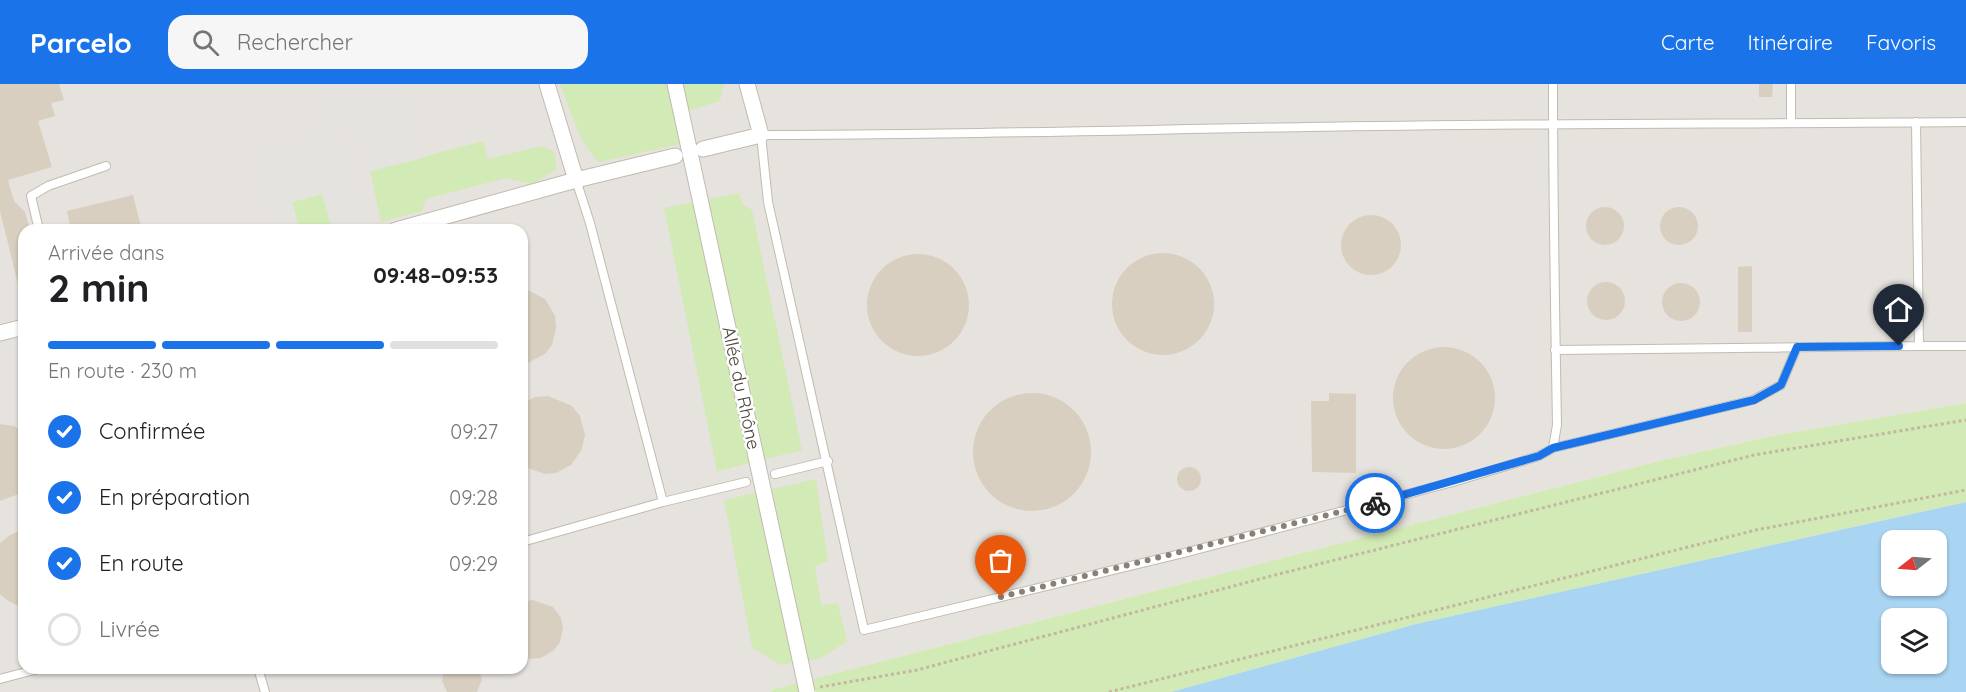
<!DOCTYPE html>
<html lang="fr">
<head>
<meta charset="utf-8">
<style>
  :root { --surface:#fff; --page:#f6f6f6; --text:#202124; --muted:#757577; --line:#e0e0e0; --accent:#1a73e8 }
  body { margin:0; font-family:Quicksand,sans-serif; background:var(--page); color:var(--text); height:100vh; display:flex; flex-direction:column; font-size:22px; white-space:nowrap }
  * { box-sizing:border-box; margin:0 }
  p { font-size:20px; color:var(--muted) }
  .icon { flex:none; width:33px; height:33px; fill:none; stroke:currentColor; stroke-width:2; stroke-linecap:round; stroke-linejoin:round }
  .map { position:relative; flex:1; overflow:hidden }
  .side { position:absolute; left:18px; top:140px; width:510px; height:450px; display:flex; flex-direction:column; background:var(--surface); border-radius:18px; box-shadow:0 2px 4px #0004 }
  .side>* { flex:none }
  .needle { width:39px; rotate:253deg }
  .controls { position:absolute; left:1881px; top:446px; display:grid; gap:12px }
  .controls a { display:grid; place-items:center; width:66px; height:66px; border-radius:12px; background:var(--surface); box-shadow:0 2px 4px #0004; font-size:30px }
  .pin { position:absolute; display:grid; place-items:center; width:51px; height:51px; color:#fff; margin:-62px -26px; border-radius:50% 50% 50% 0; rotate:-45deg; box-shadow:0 0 6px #0007 }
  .pin .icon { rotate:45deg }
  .courier { position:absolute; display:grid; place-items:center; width:60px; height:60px; margin:-30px; border:4px solid #1a73e8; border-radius:50%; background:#fff; color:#222; box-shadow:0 2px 8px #0007 }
  .overview em { font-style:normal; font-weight:700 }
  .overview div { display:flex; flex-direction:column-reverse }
  .overview { display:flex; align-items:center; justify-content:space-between; height:102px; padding:0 30px }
  h1 { font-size:39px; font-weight:700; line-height:45px }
  .bar { display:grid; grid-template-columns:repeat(4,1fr); gap:9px 6px; align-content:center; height:72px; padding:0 30px }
  .bar i { height:8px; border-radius:4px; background:var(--line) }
  .bar .on { background:var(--accent) }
  .bar p { grid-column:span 4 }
  ol { padding:0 30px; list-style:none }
  li { display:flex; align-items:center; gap:18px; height:66px }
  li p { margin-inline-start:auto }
  li .icon { padding:6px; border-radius:50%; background:var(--accent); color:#fff; stroke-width:4 }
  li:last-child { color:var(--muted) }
  li i { width:33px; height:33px; border:3px solid var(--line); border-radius:50% }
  header { display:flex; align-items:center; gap:36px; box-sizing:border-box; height:84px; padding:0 30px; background:var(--accent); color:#fff }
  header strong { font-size:28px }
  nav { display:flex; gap:33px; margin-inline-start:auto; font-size:21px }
  .search { width:420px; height:54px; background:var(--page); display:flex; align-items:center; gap:15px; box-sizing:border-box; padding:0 21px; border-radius:18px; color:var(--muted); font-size:22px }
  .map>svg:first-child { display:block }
</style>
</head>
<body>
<header>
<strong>Parcelo</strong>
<div class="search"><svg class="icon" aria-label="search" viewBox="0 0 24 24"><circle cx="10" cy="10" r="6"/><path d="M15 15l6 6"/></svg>Rechercher</div>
<nav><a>Carte</a><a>Itinéraire</a><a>Favoris</a></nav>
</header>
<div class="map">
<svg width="1966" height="608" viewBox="0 0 1966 608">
  <rect width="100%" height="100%" fill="#f6f3ec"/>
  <path fill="#e6e2dd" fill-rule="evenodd" d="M0,0h1966v319l-189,32 -114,25 -889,229 -4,3h-770zM24,146h498v438h-498z"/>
  <path fill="#d2eab5" d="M560,0h164l-4,17 -47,14 7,29 -81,18c-21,-20 -28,-51 -39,-78z
    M483,57l5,18 54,-13 12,6 3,17 -25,15 -27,-6 -79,21 -4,12 -41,11 -11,-51z
    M739,109l4,12 9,5 50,240 -85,21 -53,-263z
    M322,110l10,35h-33l-7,-27z
    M1966,319v99l-550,122 -245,68h-401l4,-3 889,-229 114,-25z
    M816,395l12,82 -13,5 6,39 17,-2 9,38 -26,17 -41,7 -28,-18 -28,-147z"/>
  <path fill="#e5e3e0" d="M320,0h81l22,74 -53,13 -10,-51 -30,7z
    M337,48l24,93 -29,4 -10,-35 -30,8 7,27h-26l-20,-75z"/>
  <path fill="#a9d4f2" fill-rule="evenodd" d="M1966,418v190h-795l245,-68zM1892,456h44v45h-44zM1892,534h44v45h-44z"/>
  <path fill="#d8cfc1" d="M0,0h59l5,16 -13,3 4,13 -17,5 14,46 -44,13 6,21 11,11 5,18h-6v58h-5l-19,-77z
    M1759,0h14l-1,13h-13z
    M133,111l9,35h-71l-4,-19z
    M1660 142a19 19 0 1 1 38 0a19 19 0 1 1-38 0Z
    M1586 142a19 19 0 1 1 38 0a19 19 0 1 1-38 0Z
    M1341 161a30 30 0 1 1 60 0a30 30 0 1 1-60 0Z
    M1112 220a51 51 0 1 1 102 0a51 51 0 1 1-102 0Z
    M867 221a51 51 0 1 1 102 0a51 51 0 1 1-102 0Z
    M1752,182v66h-14v-65z
    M1587 217a19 19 0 1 1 38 0a19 19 0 1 1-38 0Z
    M1662 218a19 19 0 1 1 38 0a19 19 0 1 1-38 0Z
    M522,203l23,12 10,17 1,12 -4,17 -7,9 -23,12z
    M1393 314a51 51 0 1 1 102 0a51 51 0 1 1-102 0Z
    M1329,309l27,1v79l-44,-1 -1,-71h18z
    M973 368a59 59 0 1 1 118 0a59 59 0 1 1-118 0Z
    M548,312l24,10 8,10 5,19 -4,16 -10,14 -15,8 -11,1 -23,-8v-62l13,-7z
    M0,340l14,2 10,6v60l-24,9z
    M1177 395a12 12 0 1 1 24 0a12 12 0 1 1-24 0Z
    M24,445v79l-16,-7 -8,-7v-51l10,-8z
    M533,516l20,7 8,11 2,10 -3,14 -6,8 -13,8 -10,1 -9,-1v-56z
    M444,584h35l3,11 -5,13h-30l-5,-11z"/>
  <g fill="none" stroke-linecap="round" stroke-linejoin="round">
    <g stroke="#c2bbae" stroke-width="10">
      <path id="service" d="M1553,0c0,114 2,227 4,341l-4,23 -14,8 -86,26 -269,71 -320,77 -96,-428 -7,-67c182,0 364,-5 545,-8 220,-4 440,-3 660,-5
        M1791,0v39
        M576,96l14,43 73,279 83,-20
        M39,146l-8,-34 17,-10 58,-20
        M1919,262h47
        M1555,266l364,-4 -3,-224
        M1553,364l200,-48 28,-15 16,-38
        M775,390l53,-13
        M522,458l141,-40
        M258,584l7,24
        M0,595l42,-11"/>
    </g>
    <g stroke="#c2bbae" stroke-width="17">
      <path id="minor" d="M547,0l29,96
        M675,0l125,575
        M703,65l58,-14 -14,-51
        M396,146l180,-50 99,-24
        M0,249l24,-6"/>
    </g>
    <path stroke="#c4b79f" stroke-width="3" stroke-dasharray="3 3" stroke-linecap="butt" d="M820,603l97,-17 358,-95 479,-120 212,-35
      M1109,608l647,-162 210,-40"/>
    <use href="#service" stroke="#fff" stroke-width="8"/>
    <use href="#minor" stroke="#fff" stroke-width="15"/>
    <g stroke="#c2bbae" stroke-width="17" stroke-linecap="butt">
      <path id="minor-bridge" d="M800,575l7,33"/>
    </g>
    <use href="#minor-bridge" stroke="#fff" stroke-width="15"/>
  </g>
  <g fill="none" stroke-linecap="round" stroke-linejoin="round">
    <path stroke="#878178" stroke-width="6" stroke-dasharray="0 10.8" d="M1001,513l374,-94"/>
    <path stroke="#1a73e8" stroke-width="8" d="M1375,419l164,-47 14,-8 201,-48 27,-15 16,-38 102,-1"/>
  </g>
  <g text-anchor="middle" stroke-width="5" stroke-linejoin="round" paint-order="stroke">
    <g font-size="18" fill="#4b4439" stroke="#fff">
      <text transform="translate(741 304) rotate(78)" y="6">Allée du Rhône</text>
    </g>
  </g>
</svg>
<div class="controls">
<a><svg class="needle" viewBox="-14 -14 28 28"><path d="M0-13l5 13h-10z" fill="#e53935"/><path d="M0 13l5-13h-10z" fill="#757577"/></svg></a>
<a><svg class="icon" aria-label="layers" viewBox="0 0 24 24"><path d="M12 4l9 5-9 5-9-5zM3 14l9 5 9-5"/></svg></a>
</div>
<div class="pin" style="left:1001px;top:513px;background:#ea580c"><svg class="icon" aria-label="bag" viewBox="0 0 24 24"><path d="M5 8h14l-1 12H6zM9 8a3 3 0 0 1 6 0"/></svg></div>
<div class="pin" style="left:1899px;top:262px;background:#1f2937"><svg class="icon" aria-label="home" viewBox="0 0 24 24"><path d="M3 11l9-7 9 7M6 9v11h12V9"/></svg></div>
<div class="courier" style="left:1375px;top:419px"><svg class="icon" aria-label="bike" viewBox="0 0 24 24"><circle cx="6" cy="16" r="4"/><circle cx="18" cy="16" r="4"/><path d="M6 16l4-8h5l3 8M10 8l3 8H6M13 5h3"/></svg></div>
<section class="side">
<div class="overview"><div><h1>2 min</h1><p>Arrivée dans</p></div><em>09:48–09:53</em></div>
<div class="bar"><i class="on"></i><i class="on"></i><i class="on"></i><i></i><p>En route · 230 m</p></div>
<ol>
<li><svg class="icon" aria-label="check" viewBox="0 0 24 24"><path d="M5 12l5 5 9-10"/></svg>Confirmée<p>09:27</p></li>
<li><svg class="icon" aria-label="check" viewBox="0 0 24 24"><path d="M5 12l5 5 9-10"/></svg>En préparation<p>09:28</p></li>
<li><svg class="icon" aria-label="check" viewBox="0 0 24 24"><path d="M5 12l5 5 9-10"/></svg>En route<p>09:29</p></li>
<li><i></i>Livrée</li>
</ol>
</section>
</div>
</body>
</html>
